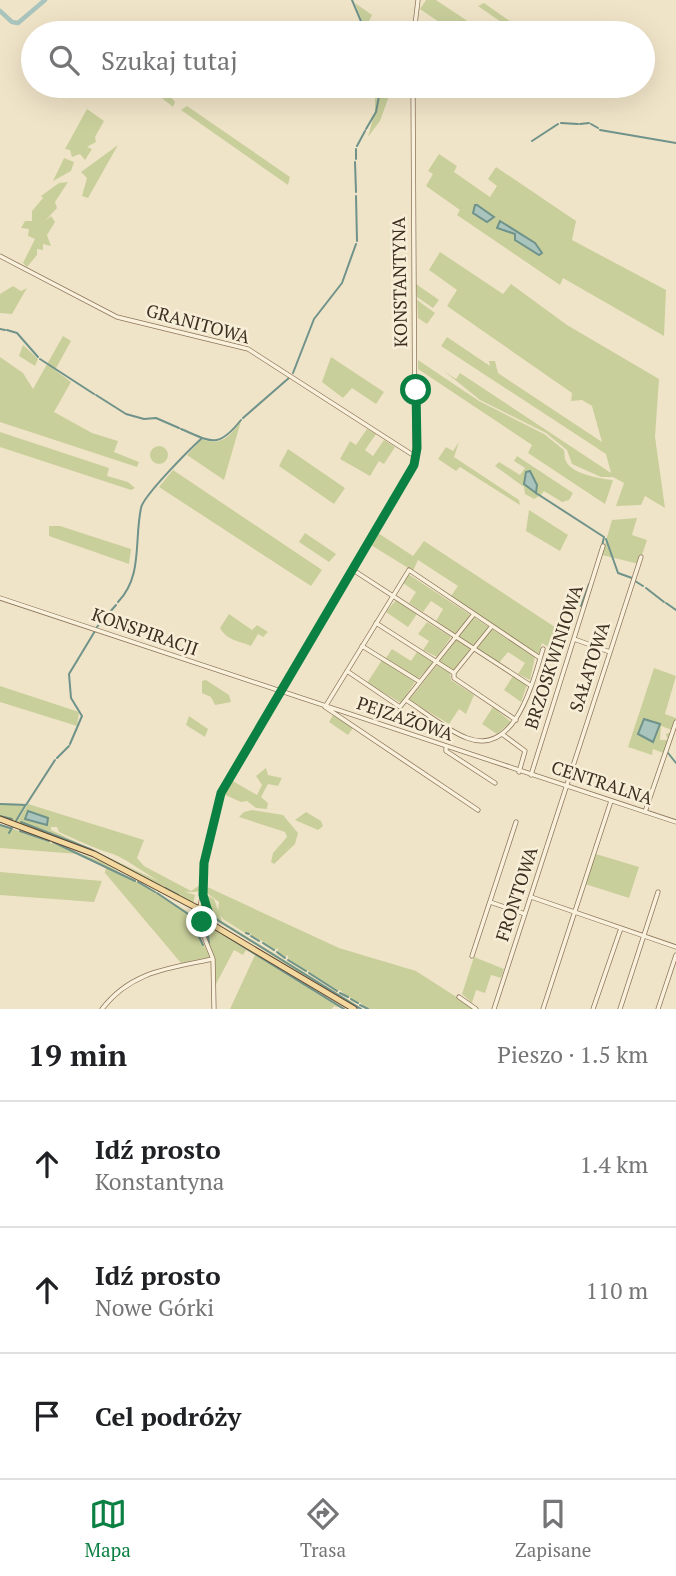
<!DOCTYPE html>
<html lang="pl">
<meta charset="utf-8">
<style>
:root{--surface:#fff;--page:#f2f2f2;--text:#202124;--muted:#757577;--line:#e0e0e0;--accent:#0b8043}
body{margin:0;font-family:"PT Serif",serif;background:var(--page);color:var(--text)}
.stop{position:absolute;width:21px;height:21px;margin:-16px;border:5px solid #0b8043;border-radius:50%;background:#fff}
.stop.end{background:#0b8043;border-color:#fff;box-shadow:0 2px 7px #0008}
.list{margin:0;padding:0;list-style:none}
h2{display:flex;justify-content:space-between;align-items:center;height:91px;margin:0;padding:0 28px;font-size:30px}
h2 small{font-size:23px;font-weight:400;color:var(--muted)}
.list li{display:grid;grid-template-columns:46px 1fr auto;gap:21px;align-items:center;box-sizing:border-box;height:126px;padding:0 28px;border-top:2px solid var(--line)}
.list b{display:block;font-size:26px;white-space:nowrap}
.list p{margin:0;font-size:23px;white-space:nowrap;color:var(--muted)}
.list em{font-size:23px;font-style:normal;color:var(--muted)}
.icon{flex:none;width:38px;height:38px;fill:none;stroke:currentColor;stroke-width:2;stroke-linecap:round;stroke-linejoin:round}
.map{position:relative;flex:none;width:676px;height:1009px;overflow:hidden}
.search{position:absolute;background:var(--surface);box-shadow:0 7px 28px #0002;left:21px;right:21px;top:21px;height:77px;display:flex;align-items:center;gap:18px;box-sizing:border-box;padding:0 24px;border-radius:38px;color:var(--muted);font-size:26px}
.sheet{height:469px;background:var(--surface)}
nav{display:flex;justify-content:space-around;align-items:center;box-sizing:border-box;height:98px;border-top:2px solid var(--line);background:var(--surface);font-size:19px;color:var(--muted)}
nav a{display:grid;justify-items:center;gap:4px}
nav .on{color:var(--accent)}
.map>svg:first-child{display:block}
</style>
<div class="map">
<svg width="676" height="1009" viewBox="0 0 676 1009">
<rect width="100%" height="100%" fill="#f0e4c8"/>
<path fill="#c9cf9b" d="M 426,0 L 436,0 L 478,28 L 474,33 L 455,33 L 420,9 Z
M 355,3 L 372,15 L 368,23 L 383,33 L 367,33 Z
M 484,3 L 514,24 L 511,29 L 478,6 Z
M 147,86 C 158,86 168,93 175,102 L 173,107 Z
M 375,86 L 384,86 L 383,91 L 389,96 L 380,121 L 368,137 L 375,111 Z
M 187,106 L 290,177 L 288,185 L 181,110 Z
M 87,109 L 104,121 L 95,137 L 96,142 L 87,147 L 92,149 L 85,160 L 80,154 L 72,157 L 70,150 L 65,149 Z
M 118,145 L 88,198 L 82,196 L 87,178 L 81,172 Z
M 439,154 L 457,166 L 454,172 L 490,197 L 497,186 L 488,179 L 496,167 L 576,221 L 572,240 L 666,290 L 664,336 L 563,278 L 560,285 L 457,215 L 460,210 L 426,186 L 433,174 L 428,171 Z
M 64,158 L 74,162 L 71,171 L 53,181 Z
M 68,182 L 55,202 L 57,208 L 45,221 L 51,216 L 55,222 L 47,235 L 51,246 L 43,244 L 43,250 L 37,249 L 37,255 L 27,267 L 23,263 L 35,239 L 28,236 L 29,229 L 21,228 L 25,221 L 32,221 L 32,211 L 43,198 L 41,196 L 59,183 Z
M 440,252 L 503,294 L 511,284 L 567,325 L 659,379 L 655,437 L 665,508 L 645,496 L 641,505 L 616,506 L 624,483 L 613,477 L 601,477 L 572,464 L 567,450 L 546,433 L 480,400 L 444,371 L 456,379 L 460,373 L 611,473 L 606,454 L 441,346 L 447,337 L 490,366 L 489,361 L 495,361 L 498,373 L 602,442 L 592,406 L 582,400 L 571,401 L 572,393 L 447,306 L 457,290 L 429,270 Z
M 416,284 L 439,300 L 433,308 L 417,297 Z
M 13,286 L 21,291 L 27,288 L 12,314 L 0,313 L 0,294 Z
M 417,300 L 435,313 L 427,324 L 418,318 Z
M 63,336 L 71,341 L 55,370 L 71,382 L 54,412 L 92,433 L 118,441 L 114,452 L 139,462 L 137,467 L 0,422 L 0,357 L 23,373 L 33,389 Z
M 23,345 L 38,359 L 35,366 L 19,356 Z
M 331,357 L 384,392 L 376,404 L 352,388 L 343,398 L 322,382 Z
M 418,360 L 479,401 L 544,434 L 564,450 C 565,454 564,458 566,461 C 571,474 602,479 613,480 L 605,504 L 528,453 L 532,445 L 418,369 Z
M 241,421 L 224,480 L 187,455 L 202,439 C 221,447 230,436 241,421 Z
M 367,429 L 376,434 L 365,450 L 373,456 L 384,440 L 395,447 L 384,464 L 379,461 L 370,476 L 340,459 L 350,441 L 356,445 Z
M 0,432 L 109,468 L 107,476 L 128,482 L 135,488 L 131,490 L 0,447 Z
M 459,442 L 454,457 L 519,500 L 520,505 L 460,467 L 456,471 L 438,459 L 446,447 L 453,451 Z
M150 455a9 9 0 1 1 18 0a9 9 0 1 1-18 0Z
M 288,449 L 345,488 L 334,504 L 279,466 Z
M 517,456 L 573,493 L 569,500 L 562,502 L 544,491 L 541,495 L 544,499 L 539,496 L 534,499 L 525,494 L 524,487 L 495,466 L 499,462 L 520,475 L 525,468 L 514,461 Z
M 173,470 L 322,570 L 311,586 L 159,487 Z
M 529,510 L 568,535 L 560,551 L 526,531 Z
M 637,518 L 632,535 L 647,540 L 639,564 L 602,555 L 612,520 Z
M 49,526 L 60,526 L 131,549 L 129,564 L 49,536 Z
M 305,533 L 336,554 L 329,562 L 299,542 Z
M 378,533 L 413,556 L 424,541 L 564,633 L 558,653 L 542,643 L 538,655 L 451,596 L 458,586 L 418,560 L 413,571 L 371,545 Z
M 408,574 L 535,657 L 530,680 L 518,674 L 525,663 L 508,652 L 499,663 L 436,621 L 443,609 L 431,601 L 423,612 L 409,603 L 416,592 L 403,583 Z
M 396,600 L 417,614 L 408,627 L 386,612 Z
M 229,614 L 252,630 L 257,625 L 268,632 L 263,637 L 258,634 L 251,646 C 240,641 227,641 220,628 Z
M 427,622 L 451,637 L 437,657 L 423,650 L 429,641 L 418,634 Z
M 457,639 L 471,648 L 454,671 L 439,662 Z
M 392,649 L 411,661 L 417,652 L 432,661 L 432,664 L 418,679 L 386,658 Z
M 382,660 L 415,682 L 401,703 L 367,683 Z
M 437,665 L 450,673 L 451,680 L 474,695 L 466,714 L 459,709 L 449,724 L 409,700 Z
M 654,668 L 676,676 L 665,714 L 676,718 L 672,730 L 661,726 L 660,740 L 668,740 L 666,734 L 672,732 L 663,753 L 653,749 L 652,755 L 628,747 Z
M 513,676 L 527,685 L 521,702 L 504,690 Z
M 206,680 L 229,695 L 231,702 L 215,705 L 211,697 L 202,693 L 202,681 Z
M 0,686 L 79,712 L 77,726 L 0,702 Z
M 493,707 L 511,722 L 497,734 L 482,724 Z
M 333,715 L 353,728 L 348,735 L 329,722 Z
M 189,716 L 208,729 L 205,737 L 186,725 Z
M 266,768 L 268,775 L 282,778 L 278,786 L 268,784 L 261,797 L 268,803 L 267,809 L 256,808 L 247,801 L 241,802 L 223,794 L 231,780 L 257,795 L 262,785 L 256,776 Z
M 0,803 L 25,804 L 17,822 L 28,804 L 144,840 L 137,858 L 144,866 L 191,891 L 200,885 L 200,891 C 171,899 134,860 110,853 C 93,848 75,839 59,832 L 57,827 L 51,827 L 51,830 L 171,887 L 195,895 L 193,904 L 101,855 L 0,818 Z
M 252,810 L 283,815 L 298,833 L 295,844 L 274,864 L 271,862 L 273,853 L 287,837 L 285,832 L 239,817 L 244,812 Z
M 306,812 L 321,821 L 323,826 L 318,830 L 295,820 Z
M 0,824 L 100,861 L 187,911 L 210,957 L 181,963 L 105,873 L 106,867 L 78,854 L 0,848 Z
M 596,854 L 639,867 L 629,898 L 585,884 Z
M 0,872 L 102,881 L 94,902 L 0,895 Z
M 203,885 L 339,948 L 416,971 L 475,1009 L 366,1009 L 360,1002 L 357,1004 L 350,1000 L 351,997 L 348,998 L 340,990 L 336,991 L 309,974 L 308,970 L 305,972 L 288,961 L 288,955 L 284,958 L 277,954 L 278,948 L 273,951 L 262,941 L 251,937 L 251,933 L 248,935 L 223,919 L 218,912 L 219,902 L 204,891 Z
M 207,895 L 214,899 L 222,921 L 363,1009 L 354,1007 L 222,924 L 212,917 L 205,896 Z
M 212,926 L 346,1009 L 334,1006 L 332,1009 L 230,1009 L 255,955 L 246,950 L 243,955 L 234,950 L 215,986 L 213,955 L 204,935 L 207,927 Z
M 474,957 L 504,969 L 501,978 L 491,975 L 485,993 L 476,990 L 472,1003 L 462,994 Z"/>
<path fill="#a9c4bc" stroke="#6f938a" stroke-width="2" d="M 475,205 L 477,205 L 494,217 L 487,222 L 473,213 Z
M 500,221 L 535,243 L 542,253 L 539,255 L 515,240 L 515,234 L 497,228 Z
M 530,471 L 537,485 L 536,493 L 524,484 L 526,472 Z
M 644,719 L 660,724 L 653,742 L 638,734 Z
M 28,811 L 48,818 L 47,825 L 25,819 Z"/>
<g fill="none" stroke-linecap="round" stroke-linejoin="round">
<path stroke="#6f938a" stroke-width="2" d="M 352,0 L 366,33
M 561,123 L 578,124
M 580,124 L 589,123
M 591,124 L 598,128
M 366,129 L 376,112 L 381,86
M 600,130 L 676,143
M 532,141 L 558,124
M 357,146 L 365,131
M 356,159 L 356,149
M 355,162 L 356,192
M 356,196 L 357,241
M 0,329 L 5,330
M 7,330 L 17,333 L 38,357
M 40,359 L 94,394
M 293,373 L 314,319 L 342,283 L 356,244
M 96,395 L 126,414 L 144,419 L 156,418 L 179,428
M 243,418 L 290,377
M 181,429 C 212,442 218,449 241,420
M 536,493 L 604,537 L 602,546
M 606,539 L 618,573 L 632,578
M 635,581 L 643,586
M 646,588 L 664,602
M 118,602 C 143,576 134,541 141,508 C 143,496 190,449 202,438
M 666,603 L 676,610
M 581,606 L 589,584
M 109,613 L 116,605
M 97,627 L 107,614
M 70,744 L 82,716 L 71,698 L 69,674 L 95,631
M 668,753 L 676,763
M 57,758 L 69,746
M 0,804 L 26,805 L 55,760
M 0,816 L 12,819
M 16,821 L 25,806
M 21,822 L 90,849 L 160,886
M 0,825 L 10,828
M 20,831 L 49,841
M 9,833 L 12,828
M 53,842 L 135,881
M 138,882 L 155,892
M 165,888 L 178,895
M 157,893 L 188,914 L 203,945
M 206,899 L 213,916 L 219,921 L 361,1009
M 246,933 L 249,934
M 223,934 L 344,1009
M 251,936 L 259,941
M 209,943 L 207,929 L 215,929
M 263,943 L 274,950
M 277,952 L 285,958
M 288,960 L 306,971
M 309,973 L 337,991
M 340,993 L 348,997
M 351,999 L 358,1003
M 360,1005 L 368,1009"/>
<path stroke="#a9c4bc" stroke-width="4.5" d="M 0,11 L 12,22 L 18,23 L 45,0"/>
<defs>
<path id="minor" d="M 414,33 L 418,0
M 0,256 L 117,317 L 248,349 L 416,457
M 353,570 L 530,685
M 0,598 L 676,822
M 376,623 L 454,673 L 454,678 L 516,720
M 574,639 L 610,652
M 362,646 L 420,682
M 347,671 L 400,707 L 474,614
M 454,673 L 492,626
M 406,700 C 425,712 446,730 467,738 C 516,757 533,680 543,649
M 502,734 L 525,751 L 519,772
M 446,748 L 446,751 L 495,783
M 531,775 L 603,546
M 478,810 L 325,707 L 409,570 L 540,658
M 645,812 L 676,722
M 531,897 L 676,947
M 490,902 L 525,914
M 200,907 L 202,897
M 206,908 L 202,890 L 204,863 L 221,793 L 415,461 L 413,86
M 198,922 L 213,959 L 214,1009
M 472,956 L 516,822
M 459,997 L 476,1009
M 102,1009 C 131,971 170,968 213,959
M 494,1009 L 641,557
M 543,1009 L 611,801
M 593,1009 L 621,928
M 620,1009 L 658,892
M 658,1009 L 676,955"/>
<path id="major" d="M 0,819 L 94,854 L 197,908
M194 915a8 8 0 1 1 16 0a8 8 0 1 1-16 0Z
M 206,921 L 354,1009"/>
</defs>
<use href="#minor" stroke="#8d765c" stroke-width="5"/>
<use href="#major" stroke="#5b4430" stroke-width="7"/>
<use href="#minor" stroke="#faf1dc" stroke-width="3.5"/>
<use href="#major" stroke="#f3d9a0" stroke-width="5"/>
</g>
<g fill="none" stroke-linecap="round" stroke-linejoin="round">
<path stroke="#0b8043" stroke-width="9" d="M 202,922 L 209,915 L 203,895 L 204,863 L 221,793 L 414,465 L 417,448 L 416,390"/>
</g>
<g text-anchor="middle" stroke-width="5" stroke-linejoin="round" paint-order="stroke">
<g font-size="18" fill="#3d2e20" stroke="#f7eed8">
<text transform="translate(400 282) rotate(-91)" y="6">KONSTANTYNA</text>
<text transform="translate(198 324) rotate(15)" y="6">GRANITOWA</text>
<text transform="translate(145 632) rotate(19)" y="6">KONSPIRACJI</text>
<text transform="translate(554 657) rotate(-72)" y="6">BRZOSKWINIOWA</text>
<text transform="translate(590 667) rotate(-72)" y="6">SAŁATOWA</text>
<text transform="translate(405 719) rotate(19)" y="6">PEJZAŻOWA</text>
<text transform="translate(602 783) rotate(18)" y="6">CENTRALNA</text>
<text transform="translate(517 894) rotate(-72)" y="6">FRONTOWA</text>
</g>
</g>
</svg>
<div class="stop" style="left:416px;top:390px"></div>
<div class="stop end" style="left:202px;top:922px"></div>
<div class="search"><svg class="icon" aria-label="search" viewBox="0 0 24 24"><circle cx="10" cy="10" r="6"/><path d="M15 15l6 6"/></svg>Szukaj tutaj</div>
</div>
<section class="sheet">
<h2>19 min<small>Pieszo · 1.5 km</small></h2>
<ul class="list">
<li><svg class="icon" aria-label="ahead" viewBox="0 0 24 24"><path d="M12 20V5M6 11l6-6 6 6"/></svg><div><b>Idź prosto</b><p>Konstantyna</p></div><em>1.4 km</em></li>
<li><svg class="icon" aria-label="ahead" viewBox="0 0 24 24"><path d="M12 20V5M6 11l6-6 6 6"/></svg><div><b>Idź prosto</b><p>Nowe Górki</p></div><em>110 m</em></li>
<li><svg class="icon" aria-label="arrive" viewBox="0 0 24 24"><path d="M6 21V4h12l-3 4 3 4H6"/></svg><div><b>Cel podróży</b></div></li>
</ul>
</section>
<nav>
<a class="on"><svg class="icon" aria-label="map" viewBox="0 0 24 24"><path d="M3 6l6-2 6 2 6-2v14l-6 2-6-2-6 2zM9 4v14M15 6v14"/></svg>Mapa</a>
<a><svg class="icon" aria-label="directions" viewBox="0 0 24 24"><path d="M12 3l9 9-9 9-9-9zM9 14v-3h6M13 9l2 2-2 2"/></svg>Trasa</a>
<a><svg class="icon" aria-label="saved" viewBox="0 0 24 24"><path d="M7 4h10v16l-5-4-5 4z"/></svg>Zapisane</a>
</nav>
